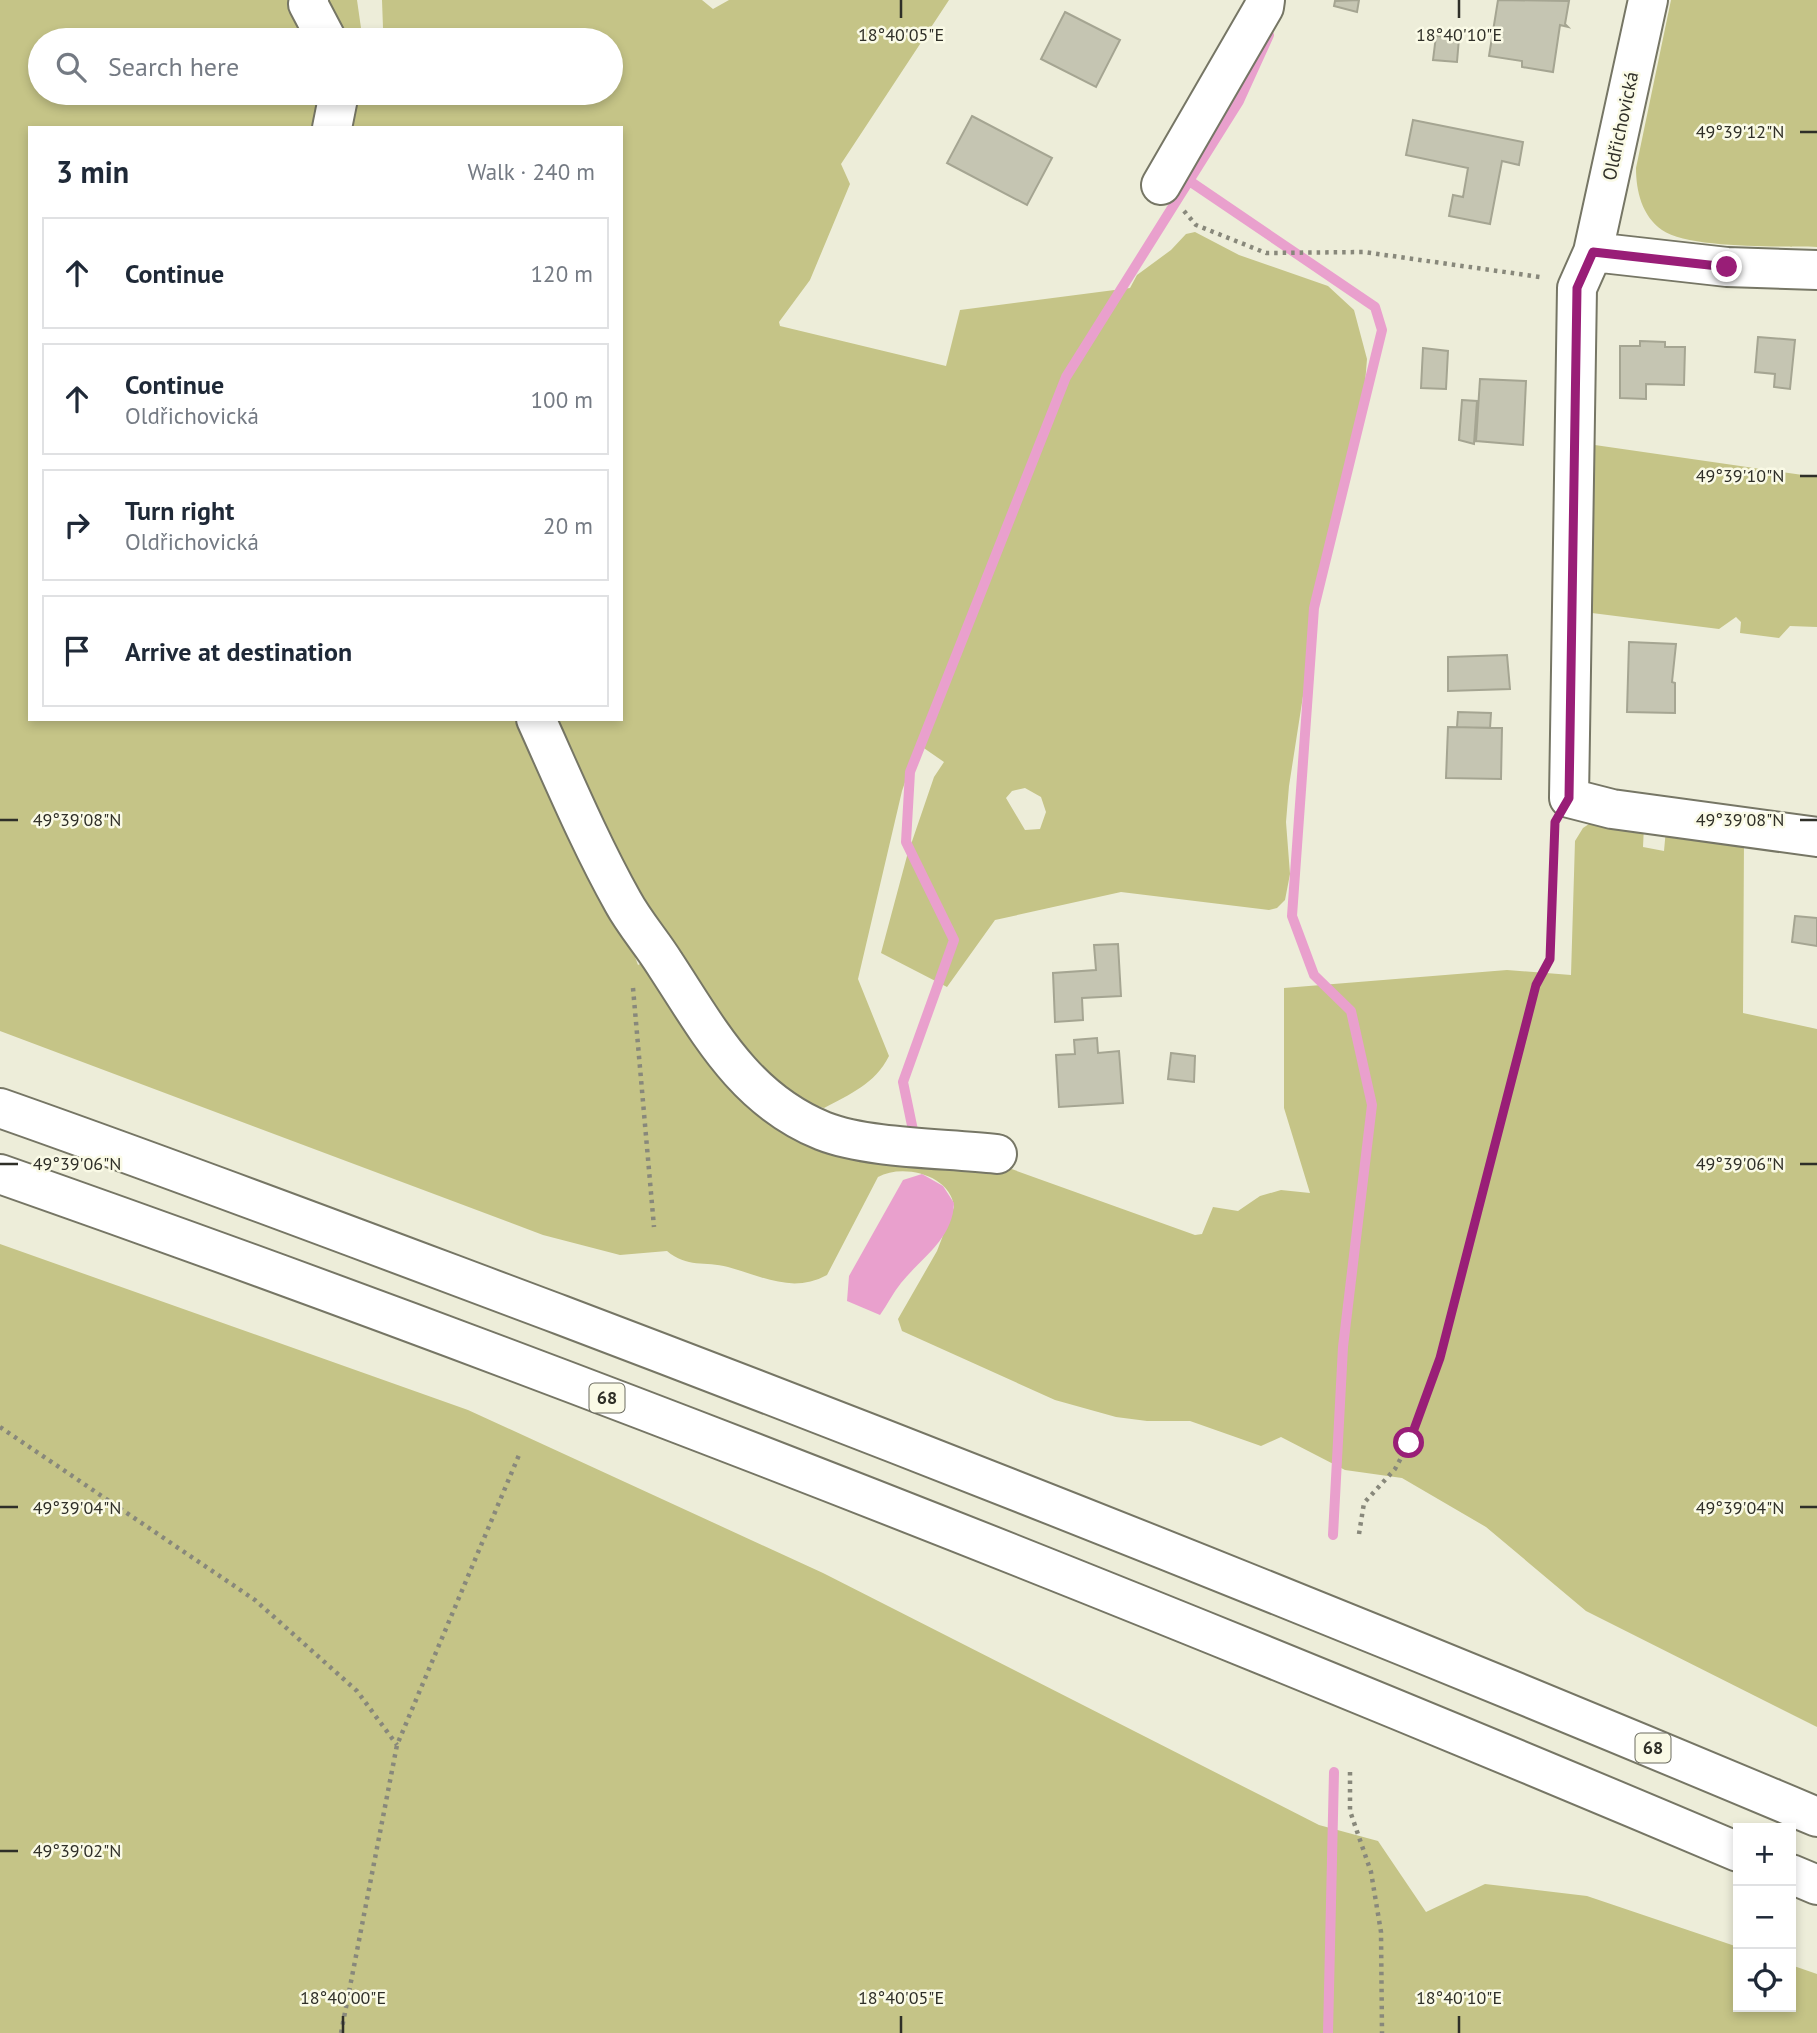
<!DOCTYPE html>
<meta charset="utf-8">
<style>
:root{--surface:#fff;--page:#f6f6f7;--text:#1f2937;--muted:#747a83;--line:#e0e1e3}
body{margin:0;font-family:"PT Sans",sans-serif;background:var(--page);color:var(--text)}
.controls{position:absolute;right:21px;bottom:21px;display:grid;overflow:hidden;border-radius:0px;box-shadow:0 4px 10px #0003}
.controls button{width:63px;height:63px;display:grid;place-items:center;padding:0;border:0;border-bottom:2px solid var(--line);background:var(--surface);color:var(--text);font:35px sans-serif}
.stop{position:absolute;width:21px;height:21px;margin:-16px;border:5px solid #991e77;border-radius:50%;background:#fff}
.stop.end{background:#991e77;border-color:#fff;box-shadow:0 2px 7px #0008}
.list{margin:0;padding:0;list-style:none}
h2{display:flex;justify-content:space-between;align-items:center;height:91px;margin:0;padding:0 28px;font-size:30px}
h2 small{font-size:23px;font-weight:400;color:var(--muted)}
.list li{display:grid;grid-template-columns:46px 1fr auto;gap:21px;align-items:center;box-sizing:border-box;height:112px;margin:0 14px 14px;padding:0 14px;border:2px solid var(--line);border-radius:0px}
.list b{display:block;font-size:26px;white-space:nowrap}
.list p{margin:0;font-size:23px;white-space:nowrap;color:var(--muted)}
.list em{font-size:23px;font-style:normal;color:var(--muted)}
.icon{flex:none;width:38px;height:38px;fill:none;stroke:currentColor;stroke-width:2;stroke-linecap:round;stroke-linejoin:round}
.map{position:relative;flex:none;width:1817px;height:2033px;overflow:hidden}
.search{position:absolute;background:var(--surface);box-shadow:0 4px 10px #0003;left:28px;top:28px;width:595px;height:77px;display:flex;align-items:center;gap:18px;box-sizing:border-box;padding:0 24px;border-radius:38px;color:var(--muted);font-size:26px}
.panel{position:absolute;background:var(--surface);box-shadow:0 4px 10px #0003;left:28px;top:126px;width:595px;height:595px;border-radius:0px}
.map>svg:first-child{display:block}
</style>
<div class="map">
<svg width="1817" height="2033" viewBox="0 0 1817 2033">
<rect width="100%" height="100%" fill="#ededd9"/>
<path fill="#c5c487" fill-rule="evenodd" d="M 0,0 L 357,0 L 362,35 L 383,28 L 382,0 L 702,0 L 713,9 L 729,0 L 949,0 L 841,164 L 850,184 L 810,280 L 779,322 L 780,326 L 946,366 L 960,310 L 1130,288 L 1137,275 L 1171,250 L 1186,234 L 1195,232 L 1239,255 L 1328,286 L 1354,310 L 1367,359 L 1362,420 L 1315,619 L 1289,786 L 1286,822 L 1290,874 L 1285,900 L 1277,908 L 1269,910 L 1121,892 L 995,920 L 947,987 L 881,953 L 907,856 L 934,777 L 944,762 L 918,744 L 902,791 L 858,979 L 889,1056 C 875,1084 850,1094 824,1108 L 804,1102 L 762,1079 L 697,1004 L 571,780 L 638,965 L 642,963 L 739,1090 L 992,1162 L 1195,1235 L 1202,1234 L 1213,1207 L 1238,1211 L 1260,1196 L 1281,1190 L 1310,1193 L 1284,1108 L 1284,988 L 1507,970 L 1571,975 L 1575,841 L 1583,828 L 1595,820 L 1644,826 L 1643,847 L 1664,851 L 1666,829 L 1744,840 L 1743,1013 L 1817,1029 L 1817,1727 L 1586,1611 L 1486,1527 L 1402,1478 L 1345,1470 L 1281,1437 L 1261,1446 L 1190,1421 L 1147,1421 L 1116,1417 L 1055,1400 L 902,1331 L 898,1319 L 937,1251 L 954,1207 C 951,1175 903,1163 878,1177 L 827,1275 C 792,1294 762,1276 728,1267 C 705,1261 687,1268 667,1251 L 620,1255 L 543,1235 L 0,1031 ZM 40,40 L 611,40 L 611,93 L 40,93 ZM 30,128 L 621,128 L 621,719 L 30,719 ZM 1025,788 L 1041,797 L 1046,812 L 1040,829 L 1025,830 L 1006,798 L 1012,791 Z
M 1671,0 L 1817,0 L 1817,247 C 1782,246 1689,249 1662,230 C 1642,216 1636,191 1636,168 Z
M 1581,443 L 1817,477 L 1817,627 L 1790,626 L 1779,638 L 1740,633 L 1741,622 L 1736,617 L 1719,629 L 1576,611 Z
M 0,1244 L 468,1410 L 823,1573 L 1319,1825 L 1378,1841 L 1426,1912 L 1485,1884 L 1587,1896 L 1738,1947 L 1738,2007 L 1791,2007 L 1791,1965 L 1817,1974 L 1817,2033 L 0,2033 Z"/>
<path fill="#e9a0cd" d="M 922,1174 L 943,1186 L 954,1203 C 953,1239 921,1258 901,1283 C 893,1293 887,1305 880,1315 L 847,1301 L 849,1276 L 903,1180 Z"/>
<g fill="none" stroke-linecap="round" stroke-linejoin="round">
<path stroke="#e9a0cd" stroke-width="10" d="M 1188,180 L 1375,307 L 1382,330 L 1314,608 L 1292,916 L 1314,975 L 1351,1011 L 1372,1105 L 1343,1347 L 1333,1535
M 915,1140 L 903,1082 L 954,940 L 906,842 L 910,772 L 1066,377 L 1239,101 L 1269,35
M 1328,2033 L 1334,1772"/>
</g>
<path fill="#c5c5b2" stroke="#a5a592" stroke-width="2" d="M 1359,0 L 1357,12 L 1334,6 L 1335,1 Z
M 1498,0 L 1569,1 L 1565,24 L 1568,27 L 1560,25 L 1553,72 L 1522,67 L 1522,61 L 1489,56 Z
M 1065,12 L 1120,40 L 1096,87 L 1041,59 Z
M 1436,36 L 1459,38 L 1457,62 L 1433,60 Z
M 972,116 L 1052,158 L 1027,205 L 947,163 Z
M 1413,120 L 1523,142 L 1519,165 L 1502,161 L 1490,224 L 1449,216 L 1453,195 L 1463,197 L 1468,168 L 1406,155 Z
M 1758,337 L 1795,340 L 1790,389 L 1774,387 L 1775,374 L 1755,372 Z
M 1640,341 L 1665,342 L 1665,347 L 1685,347 L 1684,385 L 1646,384 L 1646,399 L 1620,398 L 1620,346 L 1640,346 Z
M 1423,348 L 1448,351 L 1446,389 L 1421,388 Z
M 1480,379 L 1526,381 L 1523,445 L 1476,441 Z
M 1462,400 L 1477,401 L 1474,444 L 1459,440 Z
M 1629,642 L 1676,644 L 1672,682 L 1675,683 L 1675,713 L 1627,712 Z
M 1507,655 L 1510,689 L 1448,691 L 1448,657 Z
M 1458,712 L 1491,713 L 1490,728 L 1457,727 Z
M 1448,727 L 1502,728 L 1501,779 L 1446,778 Z
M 1795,916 L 1817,918 L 1817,946 L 1792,942 Z
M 1118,944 L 1121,996 L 1082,998 L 1083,1020 L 1055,1022 L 1053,973 L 1096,970 L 1094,945 Z
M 1097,1038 L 1098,1053 L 1119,1051 L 1123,1103 L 1059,1107 L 1056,1055 L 1075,1054 L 1074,1040 Z
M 1171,1053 L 1195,1056 L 1194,1082 L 1168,1079 Z"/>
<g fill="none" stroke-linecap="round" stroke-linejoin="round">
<defs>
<path id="minor" d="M 309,0 L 308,4 L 327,40
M 1648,0 L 1593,252 L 1577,288 L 1569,798 L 1612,809 L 1817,837
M 332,128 L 339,93
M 1161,185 L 1264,7 L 1265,0
M 1593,252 L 1727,267 L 1817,270
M 536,719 C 564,781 590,843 623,902 C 635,924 652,943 665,964 C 709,1031 744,1099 823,1131 C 869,1149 946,1148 997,1154"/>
<path id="trunk" d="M 0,1108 C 188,1174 374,1245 561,1315 C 983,1475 1401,1642 1817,1817
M 0,1174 C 587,1380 1166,1610 1738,1852
M 1791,1874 L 1817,1885"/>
</defs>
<use href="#minor" stroke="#767665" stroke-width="42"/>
<use href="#trunk" stroke="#767665" stroke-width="42"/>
<path stroke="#88887b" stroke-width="4.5" stroke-dasharray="3.5 5" stroke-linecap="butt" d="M 1184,211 L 1196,225 L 1266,253 L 1364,252 L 1540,277
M 633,988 L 654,1227
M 0,1427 L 255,1600 L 357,1691 L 397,1745
M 1359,1534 L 1364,1503 L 1395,1469 L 1409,1443 L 1440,1358 L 1536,985 L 1550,959 L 1554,833
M 1350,1772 L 1350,1811 L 1371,1872 L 1381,1932 L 1382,2033
M 341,2033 L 397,1745 L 519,1455"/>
<use href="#minor" stroke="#fff" stroke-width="38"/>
<use href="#trunk" stroke="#fff" stroke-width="38"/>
</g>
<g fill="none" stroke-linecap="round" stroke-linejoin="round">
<path stroke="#991e77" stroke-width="9" d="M 1409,1443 L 1440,1358 L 1536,985 L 1550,959 L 1555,822 L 1569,798 L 1577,288 L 1593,252 L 1727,267"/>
</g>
<path fill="none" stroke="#2f2f28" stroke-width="2.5" d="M 901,0 L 901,18M 1459,0 L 1459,18M 1800,132 L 1817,132M 1800,476 L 1817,476M 0,820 L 18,820M 1800,820 L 1817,820M 0,1164 L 18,1164M 1800,1164 L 1817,1164M 0,1507 L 18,1507M 1800,1507 L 1817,1507M 0,1851 L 18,1851M 343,2016 L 343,2033M 901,2016 L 901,2033M 1459,2016 L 1459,2033"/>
<g text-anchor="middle" stroke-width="5" stroke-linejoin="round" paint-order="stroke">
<g fill="#fafae6" stroke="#6c6c61" stroke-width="2">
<rect x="589.5" y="1383.5" width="35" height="29" rx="5"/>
<rect x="1635.5" y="1733.5" width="35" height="29" rx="5"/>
</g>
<g font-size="18" font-weight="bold" fill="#2f2f28">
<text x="607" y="1404">68</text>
<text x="1653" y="1754">68</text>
</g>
<g font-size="19" fill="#2f2f28" stroke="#fafae6">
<text transform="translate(1620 126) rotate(-78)" y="7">Oldřichovická</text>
</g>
</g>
<g font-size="18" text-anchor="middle" fill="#2f2f28" stroke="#fafae6" stroke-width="5" stroke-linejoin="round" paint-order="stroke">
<text x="901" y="41">18°40'05"E</text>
<text x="1459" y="41">18°40'10"E</text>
<text x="1740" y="138">49°39'12"N</text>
<text x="1740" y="482">49°39'10"N</text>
<text x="77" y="826">49°39'08"N</text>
<text x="1740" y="826">49°39'08"N</text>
<text x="77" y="1170">49°39'06"N</text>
<text x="1740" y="1170">49°39'06"N</text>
<text x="77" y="1514">49°39'04"N</text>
<text x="1740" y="1514">49°39'04"N</text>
<text x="77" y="1857">49°39'02"N</text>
<text x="343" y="2004">18°40'00"E</text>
<text x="901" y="2004">18°40'05"E</text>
<text x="1459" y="2004">18°40'10"E</text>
</g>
</svg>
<div class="controls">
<button>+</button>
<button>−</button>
<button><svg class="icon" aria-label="locate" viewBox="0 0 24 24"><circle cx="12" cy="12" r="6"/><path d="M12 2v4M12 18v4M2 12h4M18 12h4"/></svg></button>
</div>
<div class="stop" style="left:1409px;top:1443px"></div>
<div class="stop end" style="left:1727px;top:267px"></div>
<div class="search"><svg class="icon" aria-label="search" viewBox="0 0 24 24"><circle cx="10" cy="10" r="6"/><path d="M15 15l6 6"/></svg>Search here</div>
<section class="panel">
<h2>3 min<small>Walk · 240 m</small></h2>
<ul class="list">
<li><svg class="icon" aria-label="ahead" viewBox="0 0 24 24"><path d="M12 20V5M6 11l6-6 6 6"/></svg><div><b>Continue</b></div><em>120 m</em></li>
<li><svg class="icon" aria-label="ahead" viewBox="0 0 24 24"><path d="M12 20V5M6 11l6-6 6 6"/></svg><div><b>Continue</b><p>Oldřichovická</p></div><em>100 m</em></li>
<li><svg class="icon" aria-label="right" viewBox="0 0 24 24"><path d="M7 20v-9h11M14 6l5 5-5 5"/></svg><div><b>Turn right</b><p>Oldřichovická</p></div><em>20 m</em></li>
<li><svg class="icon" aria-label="arrive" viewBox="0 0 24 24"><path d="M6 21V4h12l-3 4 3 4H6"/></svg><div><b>Arrive at destination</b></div></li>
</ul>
</section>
</div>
